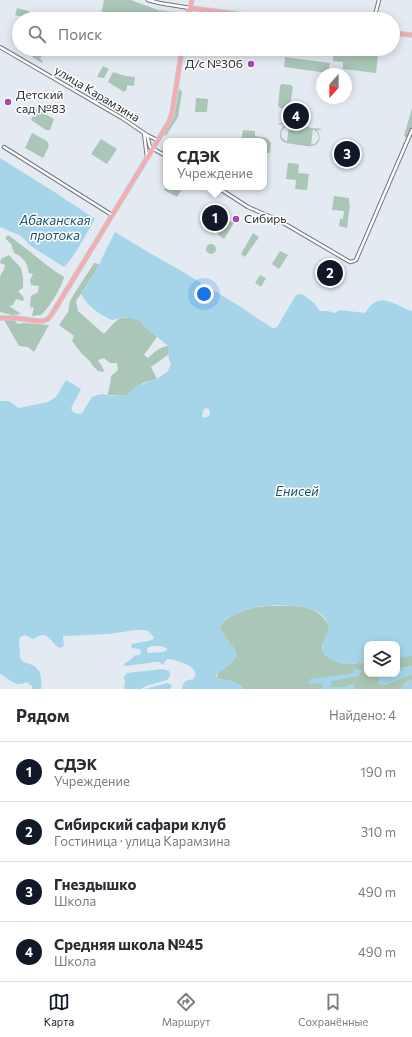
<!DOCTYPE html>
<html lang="ru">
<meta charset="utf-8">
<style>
:root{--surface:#fff;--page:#f2f2f3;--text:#2b2b33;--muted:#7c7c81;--line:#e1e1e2;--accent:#111827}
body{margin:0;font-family:Commissioner,sans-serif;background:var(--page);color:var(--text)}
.controls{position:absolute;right:12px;bottom:12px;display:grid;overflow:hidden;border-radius:8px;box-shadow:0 2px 10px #0003}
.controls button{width:36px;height:36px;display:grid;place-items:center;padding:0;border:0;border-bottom:1px solid var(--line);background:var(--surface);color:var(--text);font:20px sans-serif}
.compass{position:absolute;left:316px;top:68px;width:36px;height:36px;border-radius:50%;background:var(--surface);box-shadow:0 2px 10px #0003;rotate:201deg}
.you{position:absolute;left:204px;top:294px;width:14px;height:14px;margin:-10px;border:3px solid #fff;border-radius:50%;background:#1a73e8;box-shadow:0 0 0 6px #1a73e833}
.badge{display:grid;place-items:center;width:26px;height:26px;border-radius:50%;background:var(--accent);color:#fff;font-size:13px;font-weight:700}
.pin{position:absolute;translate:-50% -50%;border:2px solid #fff;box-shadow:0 1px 4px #0006}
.popup{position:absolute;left:163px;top:138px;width:104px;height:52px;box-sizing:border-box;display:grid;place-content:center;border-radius:8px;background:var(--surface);filter:drop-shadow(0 1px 3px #0005);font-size:13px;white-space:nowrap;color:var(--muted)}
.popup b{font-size:15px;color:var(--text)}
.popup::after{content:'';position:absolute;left:50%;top:100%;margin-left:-8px;border:8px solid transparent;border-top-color:var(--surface)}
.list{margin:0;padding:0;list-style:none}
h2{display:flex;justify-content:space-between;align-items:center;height:52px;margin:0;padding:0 16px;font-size:17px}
h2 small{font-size:13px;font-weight:400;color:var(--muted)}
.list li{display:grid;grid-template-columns:26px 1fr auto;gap:12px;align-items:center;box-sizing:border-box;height:60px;padding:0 16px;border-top:1px solid var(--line)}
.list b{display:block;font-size:15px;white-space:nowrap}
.list p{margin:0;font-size:13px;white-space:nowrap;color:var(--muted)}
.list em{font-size:13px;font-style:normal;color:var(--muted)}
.icon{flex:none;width:22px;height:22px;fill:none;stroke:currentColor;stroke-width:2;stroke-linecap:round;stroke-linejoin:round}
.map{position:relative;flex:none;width:412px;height:689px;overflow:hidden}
.search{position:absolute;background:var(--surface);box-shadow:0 2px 10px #0003;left:12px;right:12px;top:12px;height:44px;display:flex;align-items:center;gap:10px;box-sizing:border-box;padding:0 14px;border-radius:22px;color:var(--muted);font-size:15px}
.sheet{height:292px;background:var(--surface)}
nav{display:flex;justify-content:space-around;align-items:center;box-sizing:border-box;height:56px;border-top:1px solid var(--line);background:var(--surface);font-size:11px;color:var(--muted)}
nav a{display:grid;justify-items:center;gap:2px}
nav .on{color:var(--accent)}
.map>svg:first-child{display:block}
</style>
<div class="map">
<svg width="412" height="689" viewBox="0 0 412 689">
<rect width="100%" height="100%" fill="#e4eaf2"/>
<path fill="#aac6b7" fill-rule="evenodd" d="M 104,0 L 131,0 L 158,10 L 184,13 L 183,19 L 100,19 Z
M 17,8 L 29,11 L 27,18 L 15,15 Z
M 334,49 L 378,54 L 376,73 L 343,69 L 343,62 L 333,61 Z
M 35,52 L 42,55 L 40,59 L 43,61 L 42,63 L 32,57 Z
M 285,57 L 330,63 L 328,73 L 284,67 Z
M 103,66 L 109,69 L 104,78 L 97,77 Z
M 113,72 L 125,76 L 135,77 L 134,86 L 127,85 L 127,89 L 124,92 L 108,82 Z
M 282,84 L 291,85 L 293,87 L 290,106 L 287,109 L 280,108 L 278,106 L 280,86 Z
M 179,88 L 182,92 L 178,117 L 166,136 L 164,134 L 174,117 Z
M 196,98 L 208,99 L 207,112 L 195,112 Z
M 412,108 L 412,128 L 408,138 L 404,136 Z
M 36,109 L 54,119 L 50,130 L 46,130 L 31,120 Z
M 279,123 L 321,129 L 321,130 L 317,130 C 322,136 320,146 311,146 C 307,147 303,145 299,145 C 295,144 290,144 286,143 C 277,139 279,130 285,125 L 278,124 ZM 289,126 L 287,142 L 282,138 L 281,133 L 284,128 ZM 313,129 L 318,133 L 319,138 L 316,143 L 311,145 Z
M 243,130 L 255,131 L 255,136 L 267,138 L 271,143 L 270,153 L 264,153 L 264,141 L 241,141 Z
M 32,133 L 47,141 L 49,146 L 43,158 L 25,148 Z
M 101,139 L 117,149 L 107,164 L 91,154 Z
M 288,163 L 299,164 L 298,173 L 309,174 L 307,190 L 295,189 L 296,180 L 286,179 Z
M 166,187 L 175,187 L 181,191 L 177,197 L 164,190 Z
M 334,196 L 349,198 L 349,203 L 350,204 L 347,228 L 339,226 L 340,219 L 343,219 L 344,211 L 332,210 Z
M 227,220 L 234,223 L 224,239 L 218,235 Z
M 253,233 L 259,237 L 245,257 L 241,254 Z
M 8,235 C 27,248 44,265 64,277 C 61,288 50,307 41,315 L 32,316 L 34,307 L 31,308 L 30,304 L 31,296 L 38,292 L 39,286 L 31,285 L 30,280 L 33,274 L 29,273 C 26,262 25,258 14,253 L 11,244 L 5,238 Z
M206 249a5 5 0 1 1 10 0a5 5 0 1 1-10 0Z
M 280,251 L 288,255 L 279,269 L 272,264 Z
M 9,255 L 21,268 L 23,278 L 23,288 L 18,291 L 24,298 L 23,301 L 16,299 L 13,305 L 9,306 L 21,314 L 12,315 L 0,312 L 0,277 L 2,272 L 4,270 L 5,265 L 0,263 L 1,259 Z
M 94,263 L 99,264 L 95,273 L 76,301 L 78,311 L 104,334 C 118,319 118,314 139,320 L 144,326 L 157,337 L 144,355 L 148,358 C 155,352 159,347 168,346 L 169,354 L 151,367 L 157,379 C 151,380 142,383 137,386 C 133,389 131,393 126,396 L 108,395 L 108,393 L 110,385 L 111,376 L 118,370 L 117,363 L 110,363 L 104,358 L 98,360 L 103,368 L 104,372 L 98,371 L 93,366 L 89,360 L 82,354 L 72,341 L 74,336 L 59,325 L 68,312 L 70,301 L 74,294 Z
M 260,275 L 266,278 L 261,287 L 255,283 Z
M 4,320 L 14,320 L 18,324 L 24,323 L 49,325 L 34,352 L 28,347 L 19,346 Z
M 268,606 C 287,606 313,602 326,621 C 327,622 328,624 329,626 C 330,633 323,640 322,647 C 322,647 323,652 323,653 C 339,666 348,665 367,662 L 367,674 L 381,674 L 379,677 L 384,685 L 409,675 L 412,675 L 412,680 C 406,682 404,683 402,689 L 243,689 C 235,678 227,682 217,678 L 218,673 L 237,656 L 235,650 L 220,630 C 220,618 243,611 252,608 C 257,607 263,607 268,606 Z
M 407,656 L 412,656 L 412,666 L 397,669 L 397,659 Z"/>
<path fill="#a6d5ea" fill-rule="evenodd" d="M 0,158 L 56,193 L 95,219 C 85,235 77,254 64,267 L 32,247 L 21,236 L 0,227 Z
M 115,232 L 153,255 L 180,270 L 236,304 L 272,328 L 274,328 L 277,327 L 296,295 L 302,294 L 314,303 L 320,311 L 328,311 L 334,313 L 340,310 L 365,313 C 368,309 370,305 374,303 C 384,295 402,308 412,311 L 412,656 L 397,659 L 397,644 L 367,644 L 367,662 C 348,665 338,666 323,653 C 320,636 337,631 323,616 C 310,603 271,604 254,608 C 247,609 240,613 234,615 C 227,618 220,622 220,630 L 235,650 L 237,656 L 231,664 L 218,673 L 216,676 C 223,683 234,676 243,689 L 182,689 C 184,676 192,683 195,676 C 199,666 174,659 167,659 L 163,665 L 159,662 L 155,662 L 126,666 L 124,665 L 125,663 L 130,660 L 134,656 L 141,654 L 140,649 L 132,648 L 131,646 L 132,644 L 152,640 L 154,638 L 153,636 L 148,631 L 143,630 L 136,630 L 109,634 L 65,636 L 64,635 L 63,637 L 64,646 L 60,648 C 53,646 50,634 42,635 C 39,635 36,638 33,639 L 25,635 C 22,636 20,637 19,640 C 20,646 19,655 21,659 C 23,663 28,663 32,665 C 42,669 42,680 41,689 L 32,689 L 32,686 L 26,682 C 24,683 22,684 19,684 C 12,684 6,676 0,674 L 0,401 L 9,401 L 19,408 L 48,402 L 51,400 L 56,397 L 66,380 L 81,389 L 71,408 L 73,412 L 78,414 L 82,413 L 92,397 L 97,395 L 104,394 L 111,396 L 126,395 L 138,385 L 146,383 L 151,380 L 157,379 L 161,376 L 167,372 L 171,365 L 169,359 L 168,346 L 144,326 L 139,320 L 125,317 L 112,320 C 100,315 87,306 81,294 L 95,273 L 99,264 ZM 206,408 L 209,409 L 210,413 L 209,416 L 205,418 L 202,417 L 202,415 L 204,409 ZM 152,646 L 160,646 L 166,648 L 167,650 L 163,652 L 148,653 L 147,650 L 147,648 Z
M 412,666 L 412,675 C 402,677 388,687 379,684 L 378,682 L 381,674 L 397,674 L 397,669 Z
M 353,668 L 362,671 L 359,676 L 332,681 L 330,687 L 345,687 L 353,683 L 356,689 L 318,689 L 322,689 L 322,683 L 308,684 L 310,679 L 349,674 L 354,672 Z
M 163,669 L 169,671 C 171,674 170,677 167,680 L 146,686 L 141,689 L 124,689 L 125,682 L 124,677 L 127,673 Z
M 412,680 L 412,689 L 402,689 C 403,683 407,682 412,680 Z
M 168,683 L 172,686 L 170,689 L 144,689 Z"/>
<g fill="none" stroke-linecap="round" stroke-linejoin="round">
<defs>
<path id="minor" d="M 148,0 L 159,3 L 190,8
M 374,19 L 379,0
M 0,47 L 122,118 L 147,135 L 157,140
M 144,133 L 147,157
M 147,135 L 150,147 L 166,156
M 4,147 L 112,215
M 217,187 L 248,207 L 280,221 L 350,262 L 354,261 L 356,260 L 412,130"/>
<path id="major" d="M 190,8 L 279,19
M 187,19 L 192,0
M 393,33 L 412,35
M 0,318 L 16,318 L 37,321 L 43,321 L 48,319 L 52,314 L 169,122 L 172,113 L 182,49"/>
</defs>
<use href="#minor" stroke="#72777e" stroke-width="4.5"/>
<use href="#major" stroke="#c8c9ca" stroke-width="5.5"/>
<use href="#minor" stroke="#fff" stroke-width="2.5"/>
<use href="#major" stroke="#f8aab2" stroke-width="3.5"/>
</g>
<g fill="#a748b1" stroke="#fff" stroke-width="1.5">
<circle cx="251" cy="64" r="4"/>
<circle cx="8" cy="102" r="4"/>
<circle cx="236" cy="219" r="4"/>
</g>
<g text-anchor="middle" stroke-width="3" stroke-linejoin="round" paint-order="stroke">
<g font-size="12" fill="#2d2f32" stroke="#fff" text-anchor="start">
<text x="243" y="68" text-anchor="end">Д/с №306</text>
<text x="16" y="99">Детский<tspan x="16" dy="14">сад №83</tspan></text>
<text x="244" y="223">Сибирь</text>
</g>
<g font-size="12" fill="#2d2f32" stroke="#fff">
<text transform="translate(97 94) rotate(31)" y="4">улица Карамзина</text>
</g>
<g font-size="13" font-style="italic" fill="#19546a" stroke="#fff">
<text x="55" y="225">Абаканская<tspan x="55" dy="15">протока</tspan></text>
<text x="297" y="496">Енисей</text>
</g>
</g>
</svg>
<div class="controls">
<button><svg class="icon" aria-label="layers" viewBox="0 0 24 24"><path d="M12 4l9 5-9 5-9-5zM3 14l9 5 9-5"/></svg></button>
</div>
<svg class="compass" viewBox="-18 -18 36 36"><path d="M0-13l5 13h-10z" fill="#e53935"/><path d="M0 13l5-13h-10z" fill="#7c7c81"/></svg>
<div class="you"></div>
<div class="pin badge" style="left:215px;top:218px">1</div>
<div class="popup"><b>СДЭК</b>Учреждение</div>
<div class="pin badge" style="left:330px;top:273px">2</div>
<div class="pin badge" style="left:347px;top:154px">3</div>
<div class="pin badge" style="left:296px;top:116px">4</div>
<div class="search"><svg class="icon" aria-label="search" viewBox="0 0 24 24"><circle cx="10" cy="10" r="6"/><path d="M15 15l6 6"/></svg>Поиск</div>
</div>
<section class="sheet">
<h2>Рядом<small>Найдено: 4</small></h2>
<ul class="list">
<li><span class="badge">1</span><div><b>СДЭК</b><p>Учреждение</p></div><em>190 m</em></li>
<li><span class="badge">2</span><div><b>Сибирский сафари клуб</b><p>Гостиница · улица Карамзина</p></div><em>310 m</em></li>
<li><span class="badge">3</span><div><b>Гнездышко</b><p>Школа</p></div><em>490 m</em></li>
<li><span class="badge">4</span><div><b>Средняя школа №45</b><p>Школа</p></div><em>490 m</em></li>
</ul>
</section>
<nav>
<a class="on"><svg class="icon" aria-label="map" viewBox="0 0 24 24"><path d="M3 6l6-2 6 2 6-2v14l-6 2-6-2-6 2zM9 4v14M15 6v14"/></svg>Карта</a>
<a><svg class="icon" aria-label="directions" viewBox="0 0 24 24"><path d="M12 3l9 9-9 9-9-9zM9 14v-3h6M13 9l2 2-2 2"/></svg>Маршрут</a>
<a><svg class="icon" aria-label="saved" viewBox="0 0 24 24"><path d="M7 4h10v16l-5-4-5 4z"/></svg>Сохранённые</a>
</nav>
